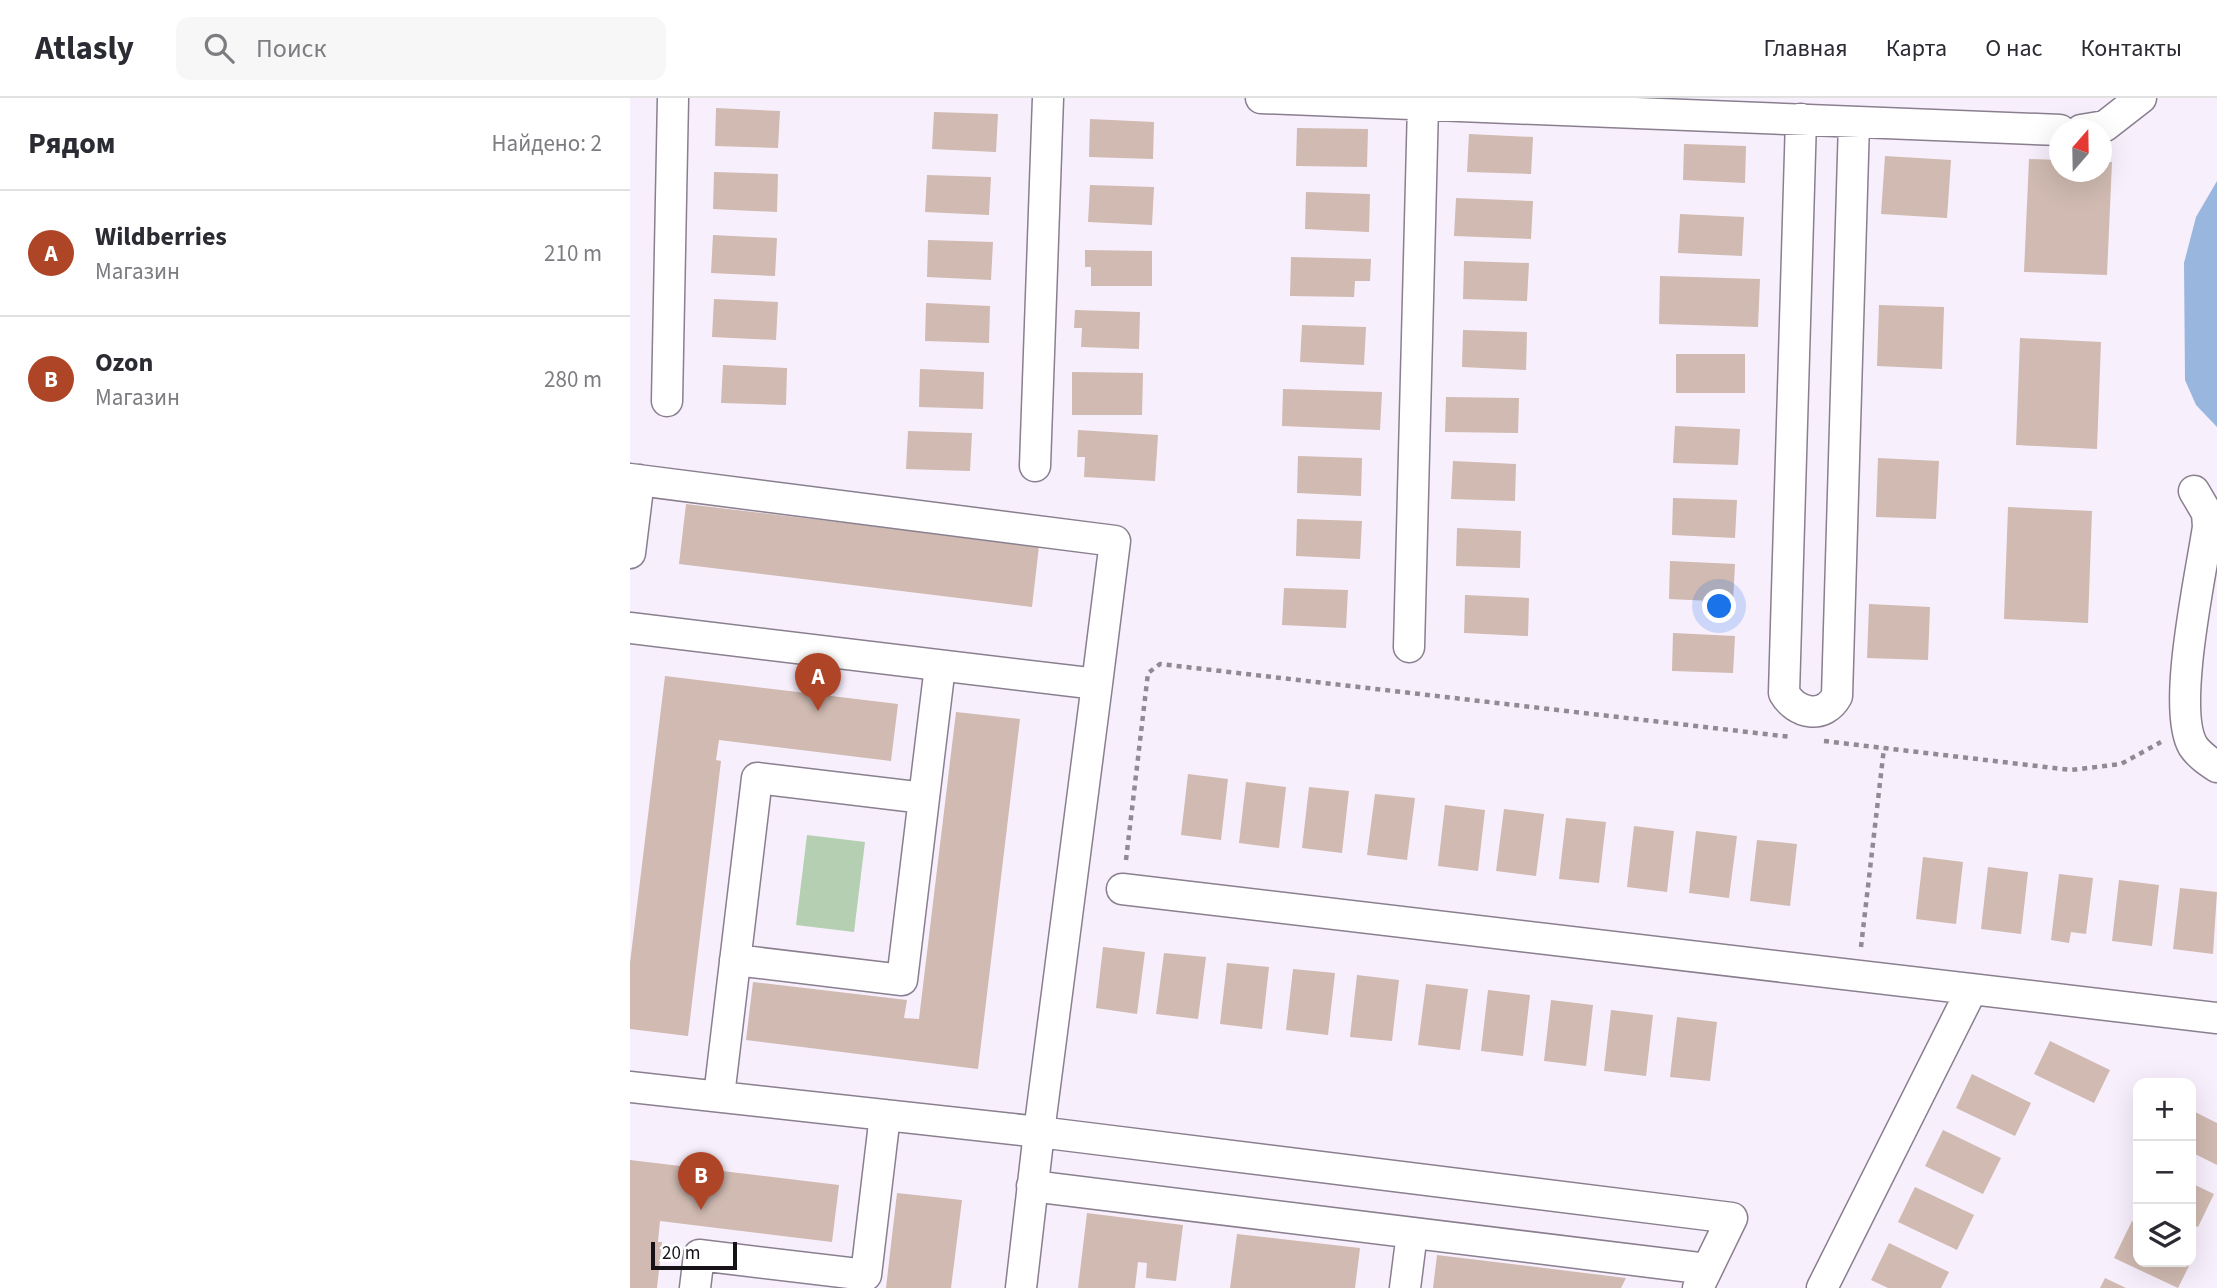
<!DOCTYPE html>
<html lang="ru">
<meta charset="utf-8">
<style>
:root{--surface:#fff;--page:#f7f7f7;--text:#2b2b33;--muted:#7c7c81;--line:#e1e1e2;--accent:#ae4527}
body{margin:0;font-family:"Source Sans 3",sans-serif;background:var(--page);color:var(--text)}
.controls{position:absolute;right:21px;bottom:21px;display:grid;overflow:hidden;border-radius:14px;box-shadow:0 7px 28px #0002}
.controls button{width:63px;height:63px;display:grid;place-items:center;padding:0;border:0;border-bottom:2px solid var(--line);background:var(--surface);color:var(--text);font:35px sans-serif}
.compass{position:absolute;left:1419px;top:21px;width:63px;height:63px;border-radius:50%;background:var(--surface);box-shadow:0 7px 28px #0002;rotate:20deg}
.scale{position:absolute;left:21px;bottom:18px;width:86px;box-sizing:border-box;padding-left:7px;border:4px solid #161218;border-top:0;font-size:19px;line-height:24px;white-space:nowrap;color:#161218;-webkit-text-stroke:5px #fff;paint-order:stroke}
.you{position:absolute;left:1090px;top:509px;width:24px;height:24px;margin:-18px;border:5px solid #fff;border-radius:50%;background:#1a73e8;box-shadow:0 0 0 10px #1a73e833}
.badge{display:grid;place-items:center;width:46px;height:46px;border-radius:50%;background:var(--accent);color:#fff;font-size:23px;font-weight:700}
.pin{position:absolute;translate:-50% -58px;filter:drop-shadow(0 2px 4px #0008)}
.pin::after{content:'';position:absolute;top:37px;width:24px;height:21px;background:inherit;clip-path:polygon(0 0,100% 0,50% 100%)}
.list{margin:0;padding:0;list-style:none}
h2{display:flex;justify-content:space-between;align-items:center;height:91px;margin:0;padding:0 28px;font-size:30px}
h2 small{font-size:23px;font-weight:400;color:var(--muted)}
.list li{display:grid;grid-template-columns:46px 1fr auto;gap:21px;align-items:center;box-sizing:border-box;height:126px;padding:0 28px;border-top:2px solid var(--line)}
.list b{display:block;font-size:26px;white-space:nowrap}
.list p{margin:0;font-size:23px;white-space:nowrap;color:var(--muted)}
.list em{font-size:23px;font-style:normal;color:var(--muted)}
.icon{flex:none;width:38px;height:38px;fill:none;stroke:currentColor;stroke-width:2;stroke-linecap:round;stroke-linejoin:round}
.map{position:relative;flex:none;width:1587px;height:1190px;overflow:hidden}
header{display:flex;align-items:center;gap:42px;box-sizing:border-box;height:98px;padding:0 35px;background:var(--surface);border-bottom:2px solid var(--line)}
header strong{font-size:33px}
nav{display:flex;gap:38px;margin-inline-start:auto;font-size:24px}
.search{width:490px;height:63px;background:var(--page);display:flex;align-items:center;gap:18px;box-sizing:border-box;padding:0 24px;border-radius:14px;color:var(--muted);font-size:26px}
main{display:flex}
aside{flex:1;background:var(--surface)}
.map>svg:first-child{display:block}
</style>
<header>
<strong>Atlasly</strong>
<div class="search"><svg class="icon" aria-label="search" viewBox="0 0 24 24"><circle cx="10" cy="10" r="6"/><path d="M15 15l6 6"/></svg>Поиск</div>
<nav><a>Главная</a><a>Карта</a><a>О нас</a><a>Контакты</a></nav>
</header>
<main>
<aside>
<h2>Рядом<small>Найдено: 2</small></h2>
<ul class="list">
<li><span class="badge">A</span><div><b>Wildberries</b><p>Магазин</p></div><em>210 m</em></li>
<li><span class="badge">B</span><div><b>Ozon</b><p>Магазин</p></div><em>280 m</em></li>
</ul>
</aside>
<div class="map">
<svg width="1587" height="1190" viewBox="0 0 1587 1190">
<rect width="100%" height="100%" fill="#f8effd"/>
<path fill="#b4cfb1" d="M 177,737 L 235,744 L 224,834 L 166,827 Z"/>
<path fill="#99b6df" d="M 1587,83 L 1587,329 L 1566,307 L 1555,282 L 1554,165 L 1566,119 Z"/>
<path fill="#d0bab1" d="M 86,10 L 150,13 L 148,50 L 85,48 Z
M 304,14 L 368,16 L 366,54 L 302,51 Z
M 460,21 L 524,24 L 523,61 L 459,59 Z
M 667,30 L 738,31 L 737,69 L 666,68 Z
M 839,36 L 903,39 L 901,76 L 837,74 Z
M 1054,46 L 1116,48 L 1115,85 L 1053,82 Z
M 1255,58 L 1321,62 L 1317,120 L 1251,116 Z
M 1399,61 L 1430,62 L 1430,74 L 1472,74 L 1472,64 L 1482,64 L 1477,177 L 1394,174 Z
M 84,74 L 148,76 L 147,114 L 83,111 Z
M 297,77 L 361,79 L 359,117 L 295,114 Z
M 460,87 L 524,89 L 522,127 L 458,124 Z
M 676,94 L 740,96 L 739,134 L 675,131 Z
M 826,100 L 903,103 L 901,141 L 824,138 Z
M 1050,116 L 1114,119 L 1112,158 L 1048,155 Z
M 83,137 L 147,140 L 145,178 L 81,175 Z
M 298,142 L 363,144 L 361,182 L 297,179 Z
M 455,152 L 522,153 L 522,188 L 461,188 L 461,169 L 455,169 Z
M 661,159 L 741,161 L 740,183 L 725,183 L 724,199 L 660,198 Z
M 834,163 L 899,165 L 897,203 L 833,201 Z
M 1030,178 L 1130,181 L 1128,229 L 1029,226 Z
M 84,201 L 148,204 L 146,242 L 82,239 Z
M 296,205 L 360,208 L 359,245 L 295,243 Z
M 1249,207 L 1314,209 L 1312,271 L 1247,268 Z
M 445,212 L 510,214 L 509,251 L 451,249 L 452,230 L 444,230 Z
M 672,227 L 736,229 L 734,267 L 670,264 Z
M 833,232 L 897,234 L 896,272 L 832,269 Z
M 1390,240 L 1471,244 L 1467,351 L 1386,347 Z
M 1046,256 L 1115,256 L 1115,295 L 1046,295 Z
M 93,267 L 157,270 L 156,307 L 91,305 Z
M 290,271 L 354,274 L 353,311 L 289,309 Z
M 442,274 L 513,275 L 512,317 L 442,317 Z
M 653,291 L 752,294 L 750,332 L 652,328 Z
M 816,299 L 889,300 L 888,335 L 815,334 Z
M 1045,328 L 1110,331 L 1108,367 L 1043,365 Z
M 448,332 L 528,337 L 525,383 L 454,379 L 455,359 L 447,359 Z
M 278,333 L 342,335 L 340,373 L 276,371 Z
M 668,358 L 732,360 L 731,398 L 667,395 Z
M 1248,360 L 1309,363 L 1306,421 L 1246,419 Z
M 823,363 L 886,366 L 885,403 L 821,401 Z
M 1043,400 L 1107,402 L 1105,440 L 1042,437 Z
M 56,406 L 409,448 L 402,509 L 49,466 Z
M 1378,409 L 1462,413 L 1458,525 L 1374,521 Z
M 667,421 L 732,423 L 730,461 L 666,458 Z
M 827,430 L 891,433 L 890,470 L 826,468 Z
M 1040,463 L 1105,466 L 1103,504 L 1039,501 Z
M 654,490 L 718,492 L 716,530 L 652,527 Z
M 835,497 L 899,500 L 898,538 L 834,535 Z
M 1239,506 L 1300,509 L 1298,562 L 1237,560 Z
M 1043,535 L 1105,538 L 1103,575 L 1042,573 Z
M 35,578 L 268,606 L 261,663 L 89,642 L 86,662 L 91,663 L 58,938 L 0,931 L 0,865 Z
M 326,614 L 390,621 L 348,971 L 116,942 L 123,884 L 277,902 L 274,920 L 289,921 Z
M 558,676 L 598,681 L 591,742 L 551,737 Z
M 616,684 L 656,689 L 649,750 L 609,745 Z
M 679,689 L 719,693 L 712,755 L 672,750 Z
M 745,696 L 785,700 L 777,762 L 737,757 Z
M 815,707 L 855,712 L 848,773 L 808,768 Z
M 874,711 L 914,716 L 906,778 L 866,773 Z
M 936,720 L 976,724 L 969,785 L 929,781 Z
M 1004,728 L 1044,733 L 1037,794 L 997,789 Z
M 1066,733 L 1107,738 L 1099,800 L 1059,795 Z
M 1127,742 L 1167,746 L 1160,808 L 1120,803 Z
M 1293,759 L 1333,764 L 1326,826 L 1286,821 Z
M 1358,769 L 1398,774 L 1391,836 L 1351,831 Z
M 1429,776 L 1463,780 L 1456,836 L 1441,834 L 1439,845 L 1421,842 Z
M 1489,782 L 1529,787 L 1522,848 L 1482,843 Z
M 1550,790 L 1587,794 L 1583,856 L 1543,851 Z
M 473,849 L 515,854 L 507,916 L 466,910 Z
M 534,855 L 576,859 L 568,921 L 526,916 Z
M 597,865 L 639,869 L 632,931 L 590,926 Z
M 663,871 L 705,875 L 698,937 L 656,932 Z
M 727,877 L 769,882 L 762,943 L 720,939 Z
M 796,886 L 838,891 L 830,952 L 788,947 Z
M 858,892 L 900,897 L 893,958 L 851,953 Z
M 921,902 L 963,907 L 956,968 L 914,963 Z
M 981,912 L 1023,917 L 1016,978 L 974,973 Z
M 1047,919 L 1087,924 L 1080,983 L 1040,979 Z
M 1420,943 L 1480,972 L 1464,1005 L 1404,976 Z
M 1342,976 L 1401,1005 L 1385,1038 L 1326,1010 Z
M 1561,1012 L 1587,1025 L 1587,1067 L 1561,1054 Z
M 1313,1032 L 1371,1060 L 1353,1096 L 1295,1068 Z
M 0,1062 L 209,1087 L 202,1144 L 30,1123 L 28,1144 L 32,1144 L 27,1190 L 0,1190 Z
M 1561,1085 L 1584,1096 L 1568,1129 L 1561,1126 Z
M 1285,1089 L 1344,1117 L 1327,1152 L 1268,1124 Z
M 267,1095 L 332,1102 L 321,1190 L 256,1190 Z
M 457,1115 L 553,1127 L 546,1183 L 516,1180 L 517,1165 L 508,1164 L 505,1190 L 448,1190 Z
M 1502,1123 L 1508,1126 L 1508,1164 L 1561,1164 L 1561,1152 L 1566,1154 L 1548,1190 L 1484,1160 Z
M 607,1136 L 730,1150 L 725,1190 L 600,1190 Z
M 1259,1145 L 1319,1174 L 1311,1190 L 1258,1190 L 1241,1182 Z
M 807,1157 L 996,1180 L 991,1190 L 803,1190 Z
M 1475,1180 L 1496,1190 L 1470,1190 Z"/>
<g fill="none" stroke-linecap="round" stroke-linejoin="round">
<defs>
<path id="minor" d="M 631,0 L 1430,32
M 1171,21 L 1154,595 C 1166,616 1194,622 1207,598 L 1224,24
M 1451,32 L 1475,28 L 1511,0
M 37,303 L 43,0
M 405,368 L 418,0
M 0,381 L 485,443 L 467,586
M 1564,393 L 1577,415 L 1578,429 C 1571,476 1541,611 1563,648 C 1569,657 1578,663 1587,669
M 0,455 L 9,382
M 0,530 L 467,586 L 409,1034 L 0,989
M 779,549 L 793,7
M 492,791 L 1587,920
M 105,862 L 272,882 L 294,700
M 89,998 L 127,680 L 294,700 L 310,568
M 402,1088 L 1077,1171
M 65,1190 L 69,1157 L 236,1177 L 255,1017
M 391,1190 L 409,1034 L 1102,1120 L 1068,1190
M 775,1190 L 782,1135
M 1192,1190 L 1342,891"/>
</defs>
<use href="#minor" stroke="#897f8f" stroke-width="33"/>
<path stroke="#918a94" stroke-width="4.5" stroke-dasharray="5 5" stroke-linecap="butt" d="M 1194,643 L 1441,672 L 1491,666 L 1531,644
M 496,762 L 518,575 L 530,566 L 1161,639
M 1231,849 L 1254,650"/>
<use href="#minor" stroke="#fff" stroke-width="30"/>
</g>
</svg>
<div class="controls">
<button>+</button>
<button>−</button>
<button><svg class="icon" aria-label="layers" viewBox="0 0 24 24"><path d="M12 4l9 5-9 5-9-5zM3 14l9 5 9-5"/></svg></button>
</div>
<svg class="compass" viewBox="-18 -18 36 36"><path d="M0-13l5 13h-10z" fill="#e53935"/><path d="M0 13l5-13h-10z" fill="#7c7c81"/></svg>
<div class="scale">20 m</div>
<div class="you"></div>
<div class="pin badge" style="left:188px;top:613px">A</div>
<div class="pin badge" style="left:71px;top:1112px">B</div>
</div>
</main>
